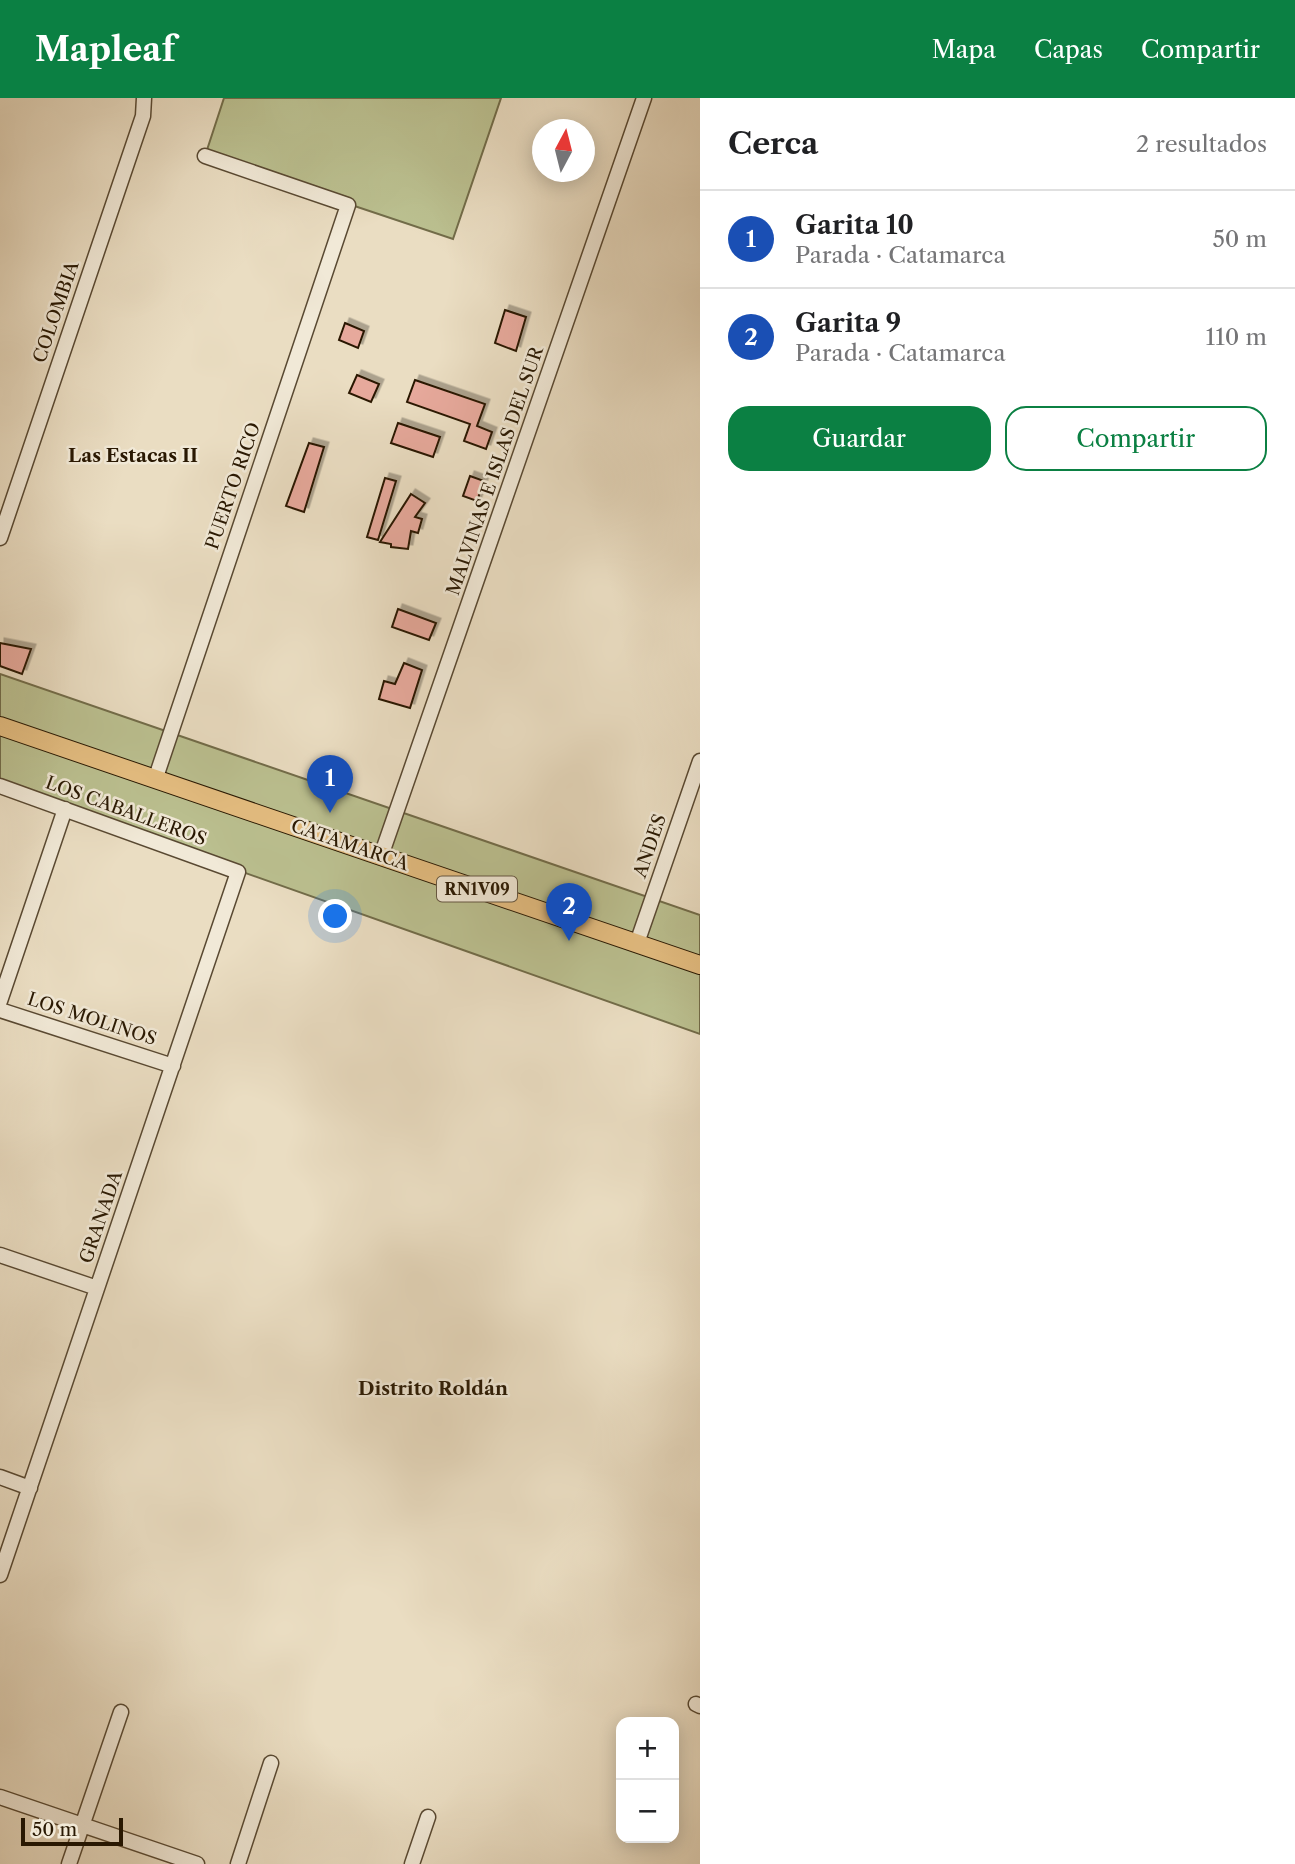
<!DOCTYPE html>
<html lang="es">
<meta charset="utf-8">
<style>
:root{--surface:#fff;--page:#f6f6f6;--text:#202124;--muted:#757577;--line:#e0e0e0;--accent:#0b8043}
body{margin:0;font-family:"Libre Caslon Text",serif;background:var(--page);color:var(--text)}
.controls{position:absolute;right:21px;bottom:21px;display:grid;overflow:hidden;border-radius:14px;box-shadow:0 4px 18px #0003}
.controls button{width:63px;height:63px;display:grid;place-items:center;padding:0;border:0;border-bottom:2px solid var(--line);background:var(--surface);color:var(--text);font:35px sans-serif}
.compass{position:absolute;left:532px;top:21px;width:63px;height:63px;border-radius:50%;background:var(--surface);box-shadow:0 4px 18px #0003;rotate:7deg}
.scale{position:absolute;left:21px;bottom:18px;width:102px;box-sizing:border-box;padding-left:7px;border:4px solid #291802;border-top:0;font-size:19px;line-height:24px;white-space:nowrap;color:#291802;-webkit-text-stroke:5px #f1e9d7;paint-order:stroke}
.you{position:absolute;left:336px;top:819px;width:24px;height:24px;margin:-18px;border:5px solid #fff;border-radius:50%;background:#1a73e8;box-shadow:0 0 0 10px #1a73e833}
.badge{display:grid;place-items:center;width:46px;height:46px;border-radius:50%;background:var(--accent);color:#fff;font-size:23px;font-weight:700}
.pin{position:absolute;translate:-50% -58px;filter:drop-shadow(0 2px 4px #0008)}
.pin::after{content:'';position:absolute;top:37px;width:24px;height:21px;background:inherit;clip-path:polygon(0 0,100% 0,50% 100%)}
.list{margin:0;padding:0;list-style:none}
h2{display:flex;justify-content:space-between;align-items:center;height:91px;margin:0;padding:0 28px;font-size:30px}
h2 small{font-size:23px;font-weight:400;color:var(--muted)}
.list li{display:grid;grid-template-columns:46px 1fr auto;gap:21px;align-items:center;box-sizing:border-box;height:98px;padding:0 28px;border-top:2px solid var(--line)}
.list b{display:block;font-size:26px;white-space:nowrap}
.list p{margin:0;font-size:23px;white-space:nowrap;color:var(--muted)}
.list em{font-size:23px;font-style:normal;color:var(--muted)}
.actions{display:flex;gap:14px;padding:21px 28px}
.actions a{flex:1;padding:16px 0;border:2px solid var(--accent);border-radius:21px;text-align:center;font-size:24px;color:var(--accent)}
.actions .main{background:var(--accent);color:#fff}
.map{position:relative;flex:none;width:700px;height:1766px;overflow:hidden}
header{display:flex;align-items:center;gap:42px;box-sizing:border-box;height:98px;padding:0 35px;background:var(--accent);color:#fff}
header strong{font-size:33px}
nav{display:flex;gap:38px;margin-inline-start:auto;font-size:24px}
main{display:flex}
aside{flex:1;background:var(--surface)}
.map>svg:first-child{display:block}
</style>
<header>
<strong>Mapleaf</strong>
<nav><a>Mapa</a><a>Capas</a><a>Compartir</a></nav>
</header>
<main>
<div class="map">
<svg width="700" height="1766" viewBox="0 0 700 1766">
<defs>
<filter id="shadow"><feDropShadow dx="4.5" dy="-4.5" stdDeviation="0" flood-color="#0004"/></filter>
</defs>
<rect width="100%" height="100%" fill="#eaddc2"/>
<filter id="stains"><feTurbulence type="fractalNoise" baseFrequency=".00286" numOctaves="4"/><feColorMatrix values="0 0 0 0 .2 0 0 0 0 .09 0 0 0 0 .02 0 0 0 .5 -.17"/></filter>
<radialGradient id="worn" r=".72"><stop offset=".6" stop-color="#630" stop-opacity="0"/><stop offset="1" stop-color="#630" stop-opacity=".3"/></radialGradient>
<path fill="#bbc090" stroke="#726c49" stroke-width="2" d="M 224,0 L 501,0 L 453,141 L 205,58 Z
M 0,576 L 700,817 L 700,936 L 0,688 Z"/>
<path fill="#e7a99c" stroke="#291802" stroke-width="2" filter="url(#shadow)" d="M 505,212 L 526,219 L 516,253 L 495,245 Z
M 345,225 L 364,233 L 358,250 L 339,242 Z
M 357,277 L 379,286 L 371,304 L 349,295 Z
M 415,282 L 485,306 L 477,328 L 492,334 L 486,351 L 464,343 L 470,326 L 407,304 Z
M 398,325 L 440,339 L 433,359 L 391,345 Z
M 309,345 L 324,349 L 304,414 L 286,408 Z
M 470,378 L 484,383 L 477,403 L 463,398 Z
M 385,380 L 396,383 L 378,442 L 367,439 Z
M 411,396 L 425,405 L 415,419 L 422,421 L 418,435 L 411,433 L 408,451 L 391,449 L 391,446 L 380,444 Z
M 398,511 L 436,525 L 429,542 L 392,529 Z
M 0,545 L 31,551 L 22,576 L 0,568 Z
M 404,565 L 422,572 L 410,610 L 379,601 L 384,583 L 395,586 Z"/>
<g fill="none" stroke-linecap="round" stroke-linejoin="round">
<defs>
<path id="minor" d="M 0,440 L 143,18 L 144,0
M 155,682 L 348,107 L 205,58
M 0,688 L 238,774 L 0,1477
M 381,758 L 644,0
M 637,845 L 700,663
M 0,903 L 65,711
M 0,912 L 173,968
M 0,1157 L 97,1190
M 0,1379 L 30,1390
M 696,1606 L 700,1608
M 0,1699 L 197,1766
M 69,1766 L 121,1614
M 238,1766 L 271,1665
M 412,1766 L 428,1719"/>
<path id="major" d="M 0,628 L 700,867"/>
</defs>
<use href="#minor" stroke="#594932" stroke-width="17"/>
<use href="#major" stroke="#291802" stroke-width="20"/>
<use href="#minor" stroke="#f1e9d7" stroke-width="14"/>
<use href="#major" stroke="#e5be81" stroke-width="18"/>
</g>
<g text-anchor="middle" stroke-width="5" stroke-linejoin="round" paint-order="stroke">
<rect fill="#f1e9d7" stroke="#655742" stroke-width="2" x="437" y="778.5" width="80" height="25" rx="5"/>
<g font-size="16" font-weight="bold" fill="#291802">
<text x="477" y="797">RN1V09</text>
</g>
<g font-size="18" fill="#291802" stroke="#f1e9d7">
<text transform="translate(56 214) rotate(-71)" y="6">COLOMBIA</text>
<text transform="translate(495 373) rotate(-71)" y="6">MALVINAS E ISLAS DEL SUR</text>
<text transform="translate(233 388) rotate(-71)" y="6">PUERTO RICO</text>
<text transform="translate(126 713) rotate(20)" y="6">LOS CABALLEROS</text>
<text transform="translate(350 747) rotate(19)" y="6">CATAMARCA</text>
<text transform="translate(650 748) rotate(-71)" y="6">ANDES</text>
<text transform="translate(92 921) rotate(18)" y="6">LOS MOLINOS</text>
<text transform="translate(101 1119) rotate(-71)" y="6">GRANADA</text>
</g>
<g font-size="19" font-weight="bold" fill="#291802" stroke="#f1e9d7">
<text x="133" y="364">Las Estacas II</text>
<text x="433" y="1297">Distrito Roldán</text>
</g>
</g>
<rect width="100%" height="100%" filter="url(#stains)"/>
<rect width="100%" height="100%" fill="url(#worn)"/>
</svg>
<div class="controls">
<button>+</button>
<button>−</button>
</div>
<svg class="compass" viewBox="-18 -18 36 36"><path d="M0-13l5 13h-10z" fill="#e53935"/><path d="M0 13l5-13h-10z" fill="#757577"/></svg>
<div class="scale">50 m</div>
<div class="you"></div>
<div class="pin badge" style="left:330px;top:715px;background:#1a4fb4">1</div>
<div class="pin badge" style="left:569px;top:843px;background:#1a4fb4">2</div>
</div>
<aside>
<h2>Cerca<small>2 resultados</small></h2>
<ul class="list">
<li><span class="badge" style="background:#1a4fb4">1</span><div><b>Garita 10</b><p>Parada · Catamarca</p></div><em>50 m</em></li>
<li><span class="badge" style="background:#1a4fb4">2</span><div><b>Garita 9</b><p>Parada · Catamarca</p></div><em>110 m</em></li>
</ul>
<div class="actions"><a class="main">Guardar</a><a>Compartir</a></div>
</aside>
</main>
